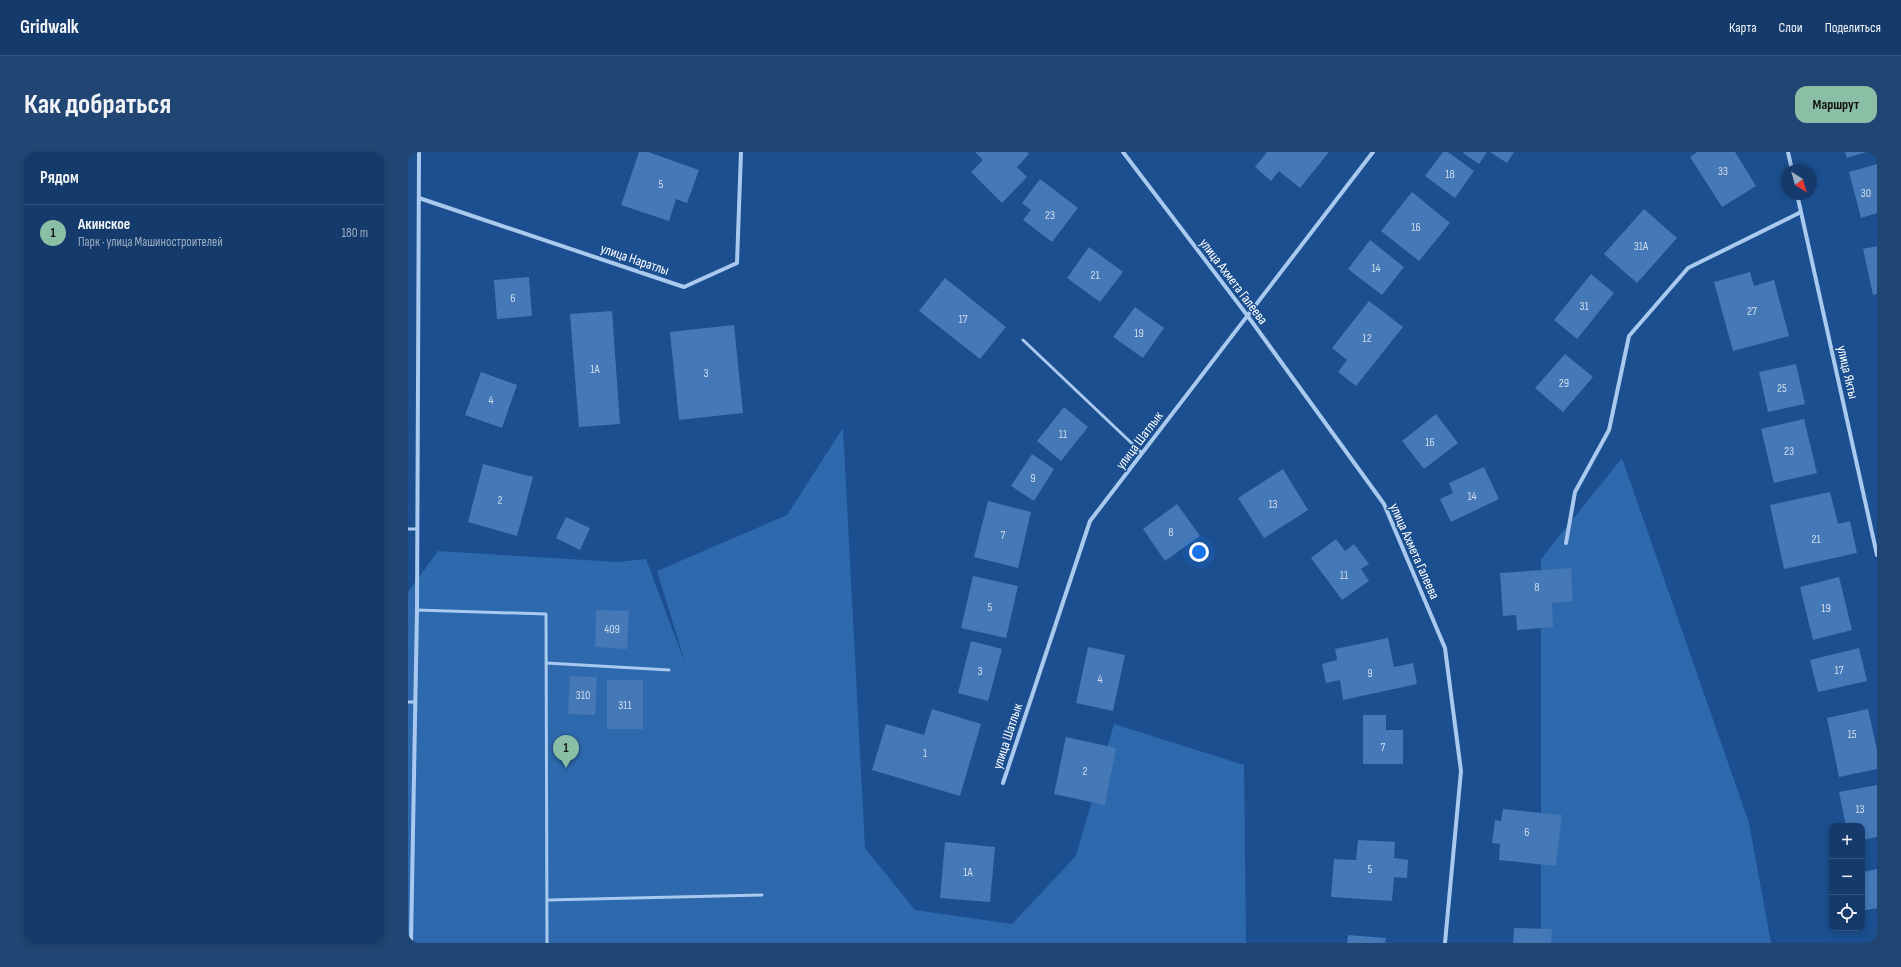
<!DOCTYPE html>
<html lang="ru">
<meta charset="utf-8">
<style>
:root{--surface:#143b6b;--page:#214673;--text:#f1f3f6;--muted:#9dadc1;--line:#33557e;--accent:#8abfa5}
body{margin:0;font-family:"Sofia Sans Condensed",sans-serif;background:var(--page);color:var(--text)}
.controls{position:absolute;right:12px;bottom:12px;display:grid;overflow:hidden;border-radius:8px;box-shadow:0 2px 6px #0003}
.controls button{width:36px;height:36px;display:grid;place-items:center;padding:0;border:0;border-bottom:1px solid var(--line);background:var(--surface);color:var(--text);font:20px sans-serif}
.compass{position:absolute;left:1373px;top:12px;width:36px;height:36px;border-radius:50%;background:var(--surface);box-shadow:0 2px 6px #0003;rotate:143deg}
.you{position:absolute;left:791px;top:400px;width:14px;height:14px;margin:-10px;border:3px solid #fff;border-radius:50%;background:#1a73e8;box-shadow:0 0 0 6px #1a73e833}
.badge{display:grid;place-items:center;width:26px;height:26px;border-radius:50%;background:var(--accent);color:#111;font-size:13px;font-weight:700}
.pin{position:absolute;translate:-50% -33px;filter:drop-shadow(0 1px 2px #0008)}
.pin::after{content:'';position:absolute;top:21px;width:14px;height:12px;background:inherit;clip-path:polygon(0 0,100% 0,50% 100%)}
.list{margin:0;padding:0;list-style:none}
h2{display:flex;justify-content:space-between;align-items:center;height:52px;margin:0;padding:0 16px;font-size:17px}
h2 small{font-size:13px;font-weight:400;color:var(--muted)}
.list li{display:grid;grid-template-columns:26px 1fr auto;gap:12px;align-items:center;box-sizing:border-box;height:56px;padding:0 16px;border-top:1px solid var(--line)}
.list b{display:block;font-size:15px;white-space:nowrap}
.list p{margin:0;font-size:13px;white-space:nowrap;color:var(--muted)}
.list em{font-size:13px;font-style:normal;color:var(--muted)}
.icon{flex:none;width:22px;height:22px;fill:none;stroke:currentColor;stroke-width:2;stroke-linecap:round;stroke-linejoin:round}
.map{position:relative;flex:none;width:1469px;height:791px;overflow:hidden;border-radius:12px}
header{display:flex;align-items:center;gap:24px;box-sizing:border-box;height:56px;padding:0 20px;background:var(--surface);border-bottom:1px solid var(--line)}
header strong{font-size:19px}
nav{display:flex;gap:22px;margin-inline-start:auto;font-size:14px}
.intro{display:flex;align-items:center;justify-content:space-between;box-sizing:border-box;height:96px;padding:0 24px}
h1{margin:0;font-size:28px}
.button{padding:10px 18px;border-radius:12px;background:var(--accent);color:#111;font-size:14px;font-weight:700}
main{display:flex;gap:24px;padding:0 24px}
aside{flex:1;background:var(--surface);border-radius:12px;box-shadow:0 2px 6px #0003}
.map>svg:first-child{display:block}
</style>
<header>
<strong>Gridwalk</strong>
<nav><a>Карта</a><a>Слои</a><a>Поделиться</a></nav>
</header>
<div class="intro"><h1>Как добраться</h1><a class="button">Маршрут</a></div>
<main>
<aside>
<h2>Рядом<small></small></h2>
<ul class="list">
<li><span class="badge">1</span><div><b>Акинское</b><p>Парк · улица Машиностроителей</p></div><em>180 m</em></li>
</ul>
</aside>
<div class="map">
<svg width="1469" height="791" viewBox="0 0 1469 791">
<rect width="100%" height="100%" fill="#1b4f8f"/>
<path fill="#2e69ad" d="M 435,276 L 457,696 L 507,758 L 604,772 L 668,704 L 706,572 L 836,613 L 838,791 L 0,791 L 0,440 L 30,399 L 209,410 L 238,407 L 278,514 L 249,419 L 379,363 Z
M 1214,306 L 1341,671 L 1363,791 L 1133,791 L 1133,407 Z"/>
<path fill="#4478b7" d="M 231,0 L 240,0 L 291,18 L 279,51 L 268,47 L 261,69 L 213,53 Z
M 567,0 L 619,0 L 621,2 L 609,15 L 619,25 L 594,51 L 563,20 L 575,8 Z
M 859,0 L 921,0 L 892,36 L 871,19 L 863,29 L 847,15 Z
M 1035,0 L 1040,0 L 1066,19 L 1047,46 L 1017,24 Z
M 1056,0 L 1079,0 L 1071,12 L 1055,1 Z
M 1082,0 L 1106,0 L 1099,11 Z
M 1289,0 L 1327,0 L 1348,34 L 1314,55 L 1282,5 Z
M 1437,0 L 1458,0 L 1439,6 Z
M 1469,12 L 1469,61 L 1453,66 L 1441,20 Z
M 632,27 L 670,56 L 644,90 L 615,68 L 623,58 L 614,51 Z
M 1004,40 L 1042,71 L 1011,109 L 973,79 Z
M 1236,57 L 1269,86 L 1229,131 L 1196,102 Z
M 962,88 L 996,115 L 974,143 L 940,117 Z
M 1469,94 L 1469,142 L 1465,143 L 1455,97 Z
M 681,95 L 715,120 L 692,150 L 659,126 Z
M 1342,120 L 1346,134 L 1366,128 L 1381,184 L 1325,199 L 1306,130 Z
M 1183,122 L 1206,141 L 1169,187 L 1146,168 Z
M 121,125 L 124,164 L 89,167 L 86,128 Z
M 537,126 L 598,175 L 572,207 L 511,159 Z
M 961,149 L 995,175 L 948,234 L 930,220 L 939,208 L 924,196 Z
M 727,155 L 756,176 L 735,206 L 705,185 Z
M 204,159 L 212,272 L 171,275 L 162,162 Z
M 326,173 L 335,261 L 271,268 L 262,180 Z
M 1157,202 L 1185,225 L 1155,260 L 1127,236 Z
M 1388,212 L 1397,252 L 1360,260 L 1351,220 Z
M 73,220 L 109,233 L 94,276 L 57,263 Z
M 656,255 L 680,275 L 653,309 L 629,289 Z
M 1028,262 L 1050,291 L 1016,317 L 994,289 Z
M 1396,267 L 1409,321 L 1366,331 L 1353,277 Z
M 624,302 L 646,317 L 626,349 L 603,334 Z
M 75,312 L 125,325 L 109,384 L 60,370 Z
M 1076,315 L 1091,347 L 1043,370 L 1032,347 L 1045,341 L 1041,331 Z
M 875,317 L 900,358 L 856,386 L 830,346 Z
M 1422,340 L 1430,372 L 1442,369 L 1449,401 L 1376,417 L 1362,353 Z
M 580,349 L 623,360 L 610,416 L 566,405 Z
M 769,352 L 792,384 L 757,409 L 735,377 Z
M 158,365 L 182,376 L 172,398 L 148,386 Z
M 928,387 L 937,399 L 946,392 L 961,412 L 953,417 L 961,429 L 934,448 L 903,406 Z
M 1163,416 L 1165,449 L 1144,451 L 1145,475 L 1109,478 L 1108,463 L 1095,464 L 1092,421 Z
M 565,424 L 610,434 L 598,486 L 553,476 Z
M 1431,425 L 1444,478 L 1405,488 L 1392,435 Z
M 188,458 L 221,459 L 219,497 L 187,495 Z
M 980,486 L 986,515 L 1005,511 L 1009,532 L 935,548 L 932,528 L 918,531 L 914,512 L 929,508 L 927,497 Z
M 563,489 L 594,497 L 580,549 L 550,541 Z
M 680,495 L 717,503 L 705,559 L 668,551 Z
M 1451,496 L 1459,529 L 1410,540 L 1402,508 Z
M 162,524 L 189,525 L 187,563 L 160,562 Z
M 199,528 L 235,528 L 235,577 L 199,577 Z
M 524,557 L 573,572 L 552,644 L 464,618 L 478,572 L 516,583 Z
M 1460,557 L 1469,598 L 1469,617 L 1431,625 L 1419,566 Z
M 955,563 L 978,563 L 978,578 L 995,578 L 995,612 L 955,612 Z
M 658,585 L 708,596 L 697,653 L 646,642 Z
M 1469,633 L 1469,685 L 1454,688 L 1454,674 L 1438,674 L 1431,640 Z
M 1095,657 L 1154,663 L 1148,714 L 1091,708 L 1092,692 L 1084,691 L 1087,668 L 1093,669 Z
M 950,688 L 987,690 L 986,706 L 1000,708 L 999,726 L 986,725 L 984,749 L 923,745 L 926,707 L 948,708 Z
M 537,690 L 587,695 L 582,750 L 532,746 Z
M 1469,717 L 1469,756 L 1454,759 L 1454,720 Z
M 1106,776 L 1144,777 L 1143,791 L 1105,791 Z
M 940,783 L 978,786 L 977,791 L 939,791 Z"/>
<g fill="none" stroke-linecap="round" stroke-linejoin="round">
<path stroke="#a9c9ee" stroke-width="3" d="M 615,188 L 734,301
M 0,377 L 8,377
M 9,458 L 138,462 L 139,791
M 138,511 L 261,518
M 0,550 L 7,550
M 140,748 L 354,743"/>
<path stroke="#a9c9ee" stroke-width="4" d="M 715,0 L 839,163 L 976,352 L 1037,496 L 1053,619 L 1037,791
M 1380,0 L 1384,18
M 1389,42 L 1469,403
M 11,46 L 276,135 L 329,111 L 333,0
M 1158,391 L 1167,340 L 1201,278 L 1221,184 L 1280,116 L 1393,60
M 595,631 L 682,369 L 965,0
M 3,791 L 9,458 L 11,0"/>
</g>
<g text-anchor="middle" stroke-width="3" stroke-linejoin="round" paint-order="stroke">
<g font-size="12" fill="#d0dded">
<text x="1315" y="23">33</text>
<text x="1042" y="26">18</text>
<text x="253" y="36">5</text>
<text x="1458" y="45">30</text>
<text x="642" y="67">23</text>
<text x="1008" y="79">16</text>
<text x="1233" y="98">31А</text>
<text x="968" y="120">14</text>
<text x="687" y="127">21</text>
<text x="105" y="150">6</text>
<text x="1176" y="158">31</text>
<text x="1344" y="163">27</text>
<text x="555" y="171">17</text>
<text x="731" y="185">19</text>
<text x="959" y="190">12</text>
<text x="187" y="221">1А</text>
<text x="298" y="225">3</text>
<text x="1156" y="235">29</text>
<text x="1374" y="240">25</text>
<text x="83" y="252">4</text>
<text x="655" y="286">11</text>
<text x="1022" y="294">16</text>
<text x="1381" y="303">23</text>
<text x="625" y="330">9</text>
<text x="1064" y="348">14</text>
<text x="92" y="352">2</text>
<text x="865" y="356">13</text>
<text x="763" y="384">8</text>
<text x="595" y="387">7</text>
<text x="1408" y="391">21</text>
<text x="936" y="427">11</text>
<text x="1129" y="439">8</text>
<text x="582" y="459">5</text>
<text x="1418" y="460">19</text>
<text x="204" y="481">409</text>
<text x="1431" y="522">17</text>
<text x="572" y="523">3</text>
<text x="962" y="525">9</text>
<text x="692" y="531">4</text>
<text x="175" y="547">310</text>
<text x="217" y="557">311</text>
<text x="1444" y="586">15</text>
<text x="975" y="599">7</text>
<text x="517" y="605">1</text>
<text x="677" y="623">2</text>
<text x="1452" y="661">13</text>
<text x="1119" y="684">6</text>
<text x="962" y="721">5</text>
<text x="560" y="724">1А</text>
</g>
<g font-size="14" fill="#fff" stroke="#1b4f8f">
<text transform="translate(227 107) rotate(19)" y="5">улица Наратлы</text>
<text transform="translate(826 129) rotate(53)" y="5">улица Ахмета Галеева</text>
<text transform="translate(1440 220) rotate(77)" y="5">улица Якты</text>
<text transform="translate(731 288) rotate(-53)" y="5">улица Шатлык</text>
<text transform="translate(1007 399) rotate(66)" y="5">улица Ахмета Галеева</text>
<text transform="translate(599 584) rotate(-72)" y="5">улица Шатлык</text>
</g>
</g>
</svg>
<div class="controls">
<button>+</button>
<button>−</button>
<button><svg class="icon" aria-label="locate" viewBox="0 0 24 24"><circle cx="12" cy="12" r="6"/><path d="M12 2v4M12 18v4M2 12h4M18 12h4"/></svg></button>
</div>
<svg class="compass" viewBox="-18 -18 36 36"><path d="M0-13l5 13h-10z" fill="#e53935"/><path d="M0 13l5-13h-10z" fill="#9dadc1"/></svg>
<div class="you"></div>
<div class="pin badge" style="left:158px;top:616px">1</div>
</div>
</main>
